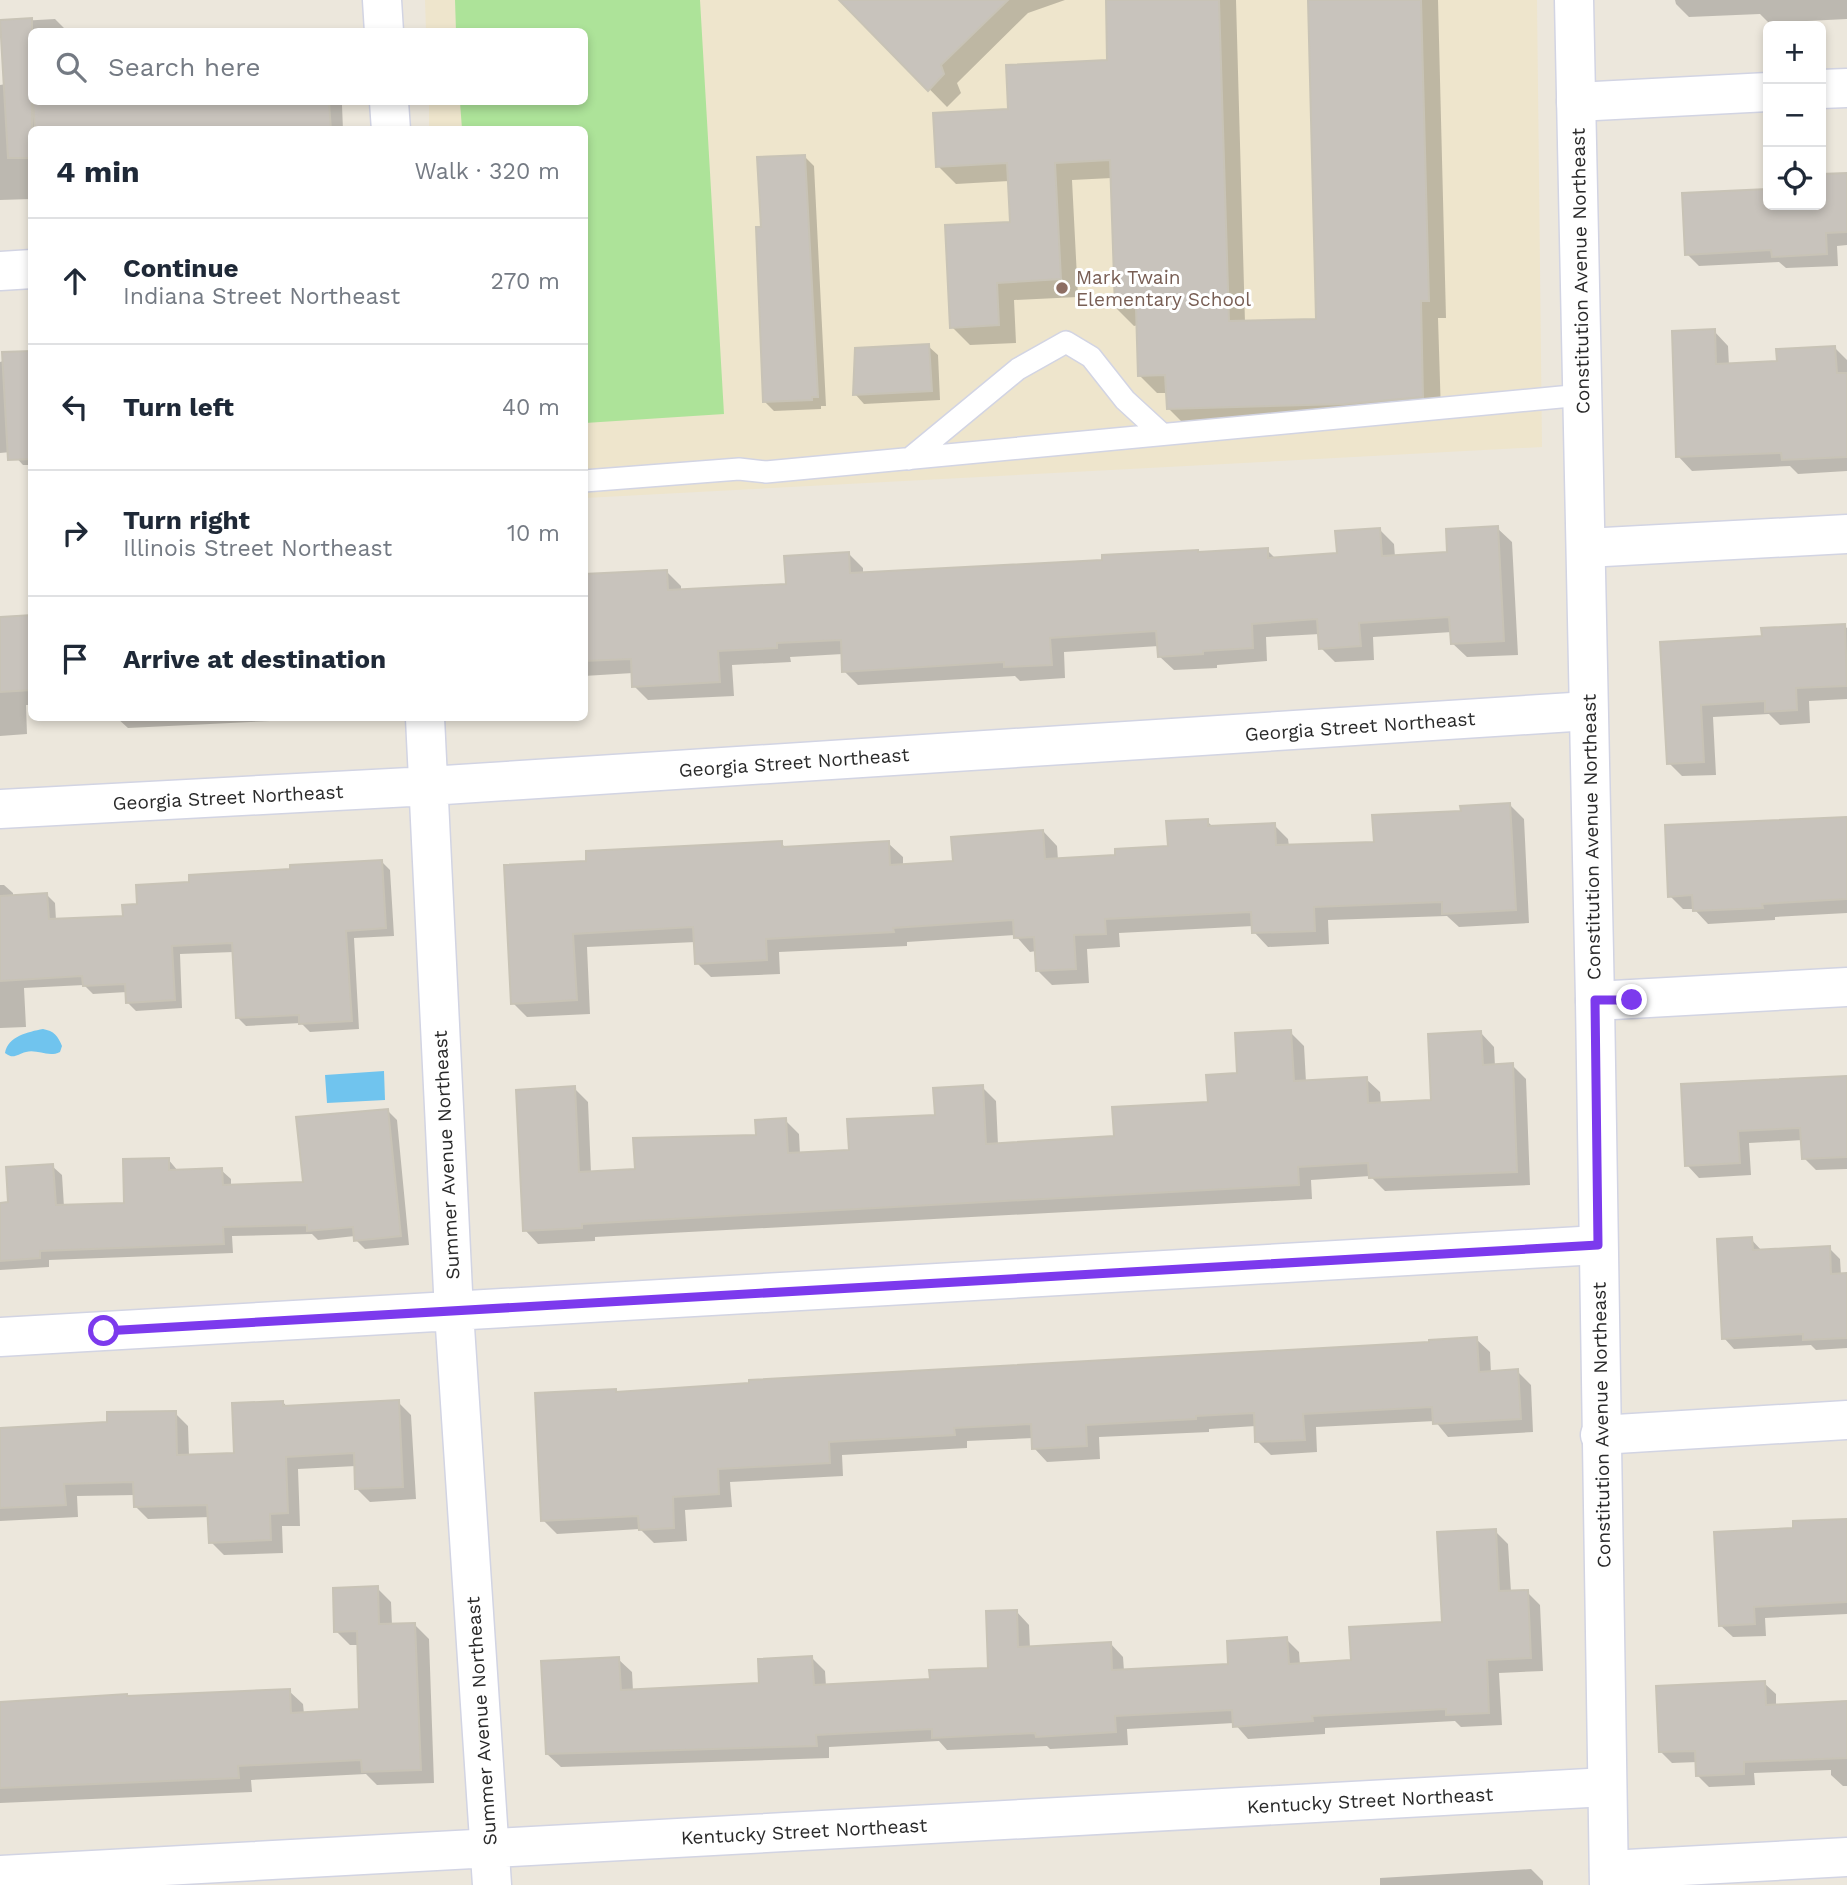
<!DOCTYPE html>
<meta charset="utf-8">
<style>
:root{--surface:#fff;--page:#f6f6f7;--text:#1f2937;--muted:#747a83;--line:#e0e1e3}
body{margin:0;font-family:"Work Sans",sans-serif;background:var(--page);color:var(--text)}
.controls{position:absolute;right:21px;top:21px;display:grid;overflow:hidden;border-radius:10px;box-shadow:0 4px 10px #0003}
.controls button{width:63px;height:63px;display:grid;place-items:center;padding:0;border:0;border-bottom:2px solid var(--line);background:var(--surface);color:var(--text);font:35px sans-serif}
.stop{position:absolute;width:21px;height:21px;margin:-16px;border:5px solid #7c3aed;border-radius:50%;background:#fff}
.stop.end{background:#7c3aed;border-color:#fff;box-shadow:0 2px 7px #0008}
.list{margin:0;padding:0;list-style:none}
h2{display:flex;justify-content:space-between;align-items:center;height:91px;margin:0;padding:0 28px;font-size:30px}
h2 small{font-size:23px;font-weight:400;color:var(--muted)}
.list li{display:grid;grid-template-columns:46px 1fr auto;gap:21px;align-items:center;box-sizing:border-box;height:126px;padding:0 28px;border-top:2px solid var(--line)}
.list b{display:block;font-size:26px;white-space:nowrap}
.list p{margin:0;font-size:23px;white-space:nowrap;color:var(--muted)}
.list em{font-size:23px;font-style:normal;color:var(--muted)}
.icon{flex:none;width:38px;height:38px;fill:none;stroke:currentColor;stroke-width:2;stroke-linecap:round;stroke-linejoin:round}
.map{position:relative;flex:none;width:1847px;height:1885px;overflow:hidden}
.search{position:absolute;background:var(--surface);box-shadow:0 4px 10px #0003;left:28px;top:28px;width:560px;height:77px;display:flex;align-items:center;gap:18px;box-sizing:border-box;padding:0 24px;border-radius:10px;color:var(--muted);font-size:26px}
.panel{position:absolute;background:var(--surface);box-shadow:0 4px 10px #0003;left:28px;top:126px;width:560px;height:595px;border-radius:10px}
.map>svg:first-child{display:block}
</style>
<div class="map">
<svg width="1847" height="1885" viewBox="0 0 1847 1885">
<rect width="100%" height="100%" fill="#ece7dc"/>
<path fill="#eee5cc" d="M 425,0 L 1537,0 L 1542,447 L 585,498 L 584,130 L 429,129 L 429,102 L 584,102 L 584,32 L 426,31 Z"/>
<path fill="#ade399" d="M 455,0 L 700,0 L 724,414 L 585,423 L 584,130 L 462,129 L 460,102 L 584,102 L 584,32 L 456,31 Z"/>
<path fill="#70c4ee" d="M 43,1029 C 54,1031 58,1036 62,1046 L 60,1052 C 48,1058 38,1049 26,1052 C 17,1054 14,1060 5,1053 C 8,1036 28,1032 43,1029 Z
M 384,1071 L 385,1100 L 327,1103 L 325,1075 Z"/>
<path fill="#0003" d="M 842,0 L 1065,0 L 1028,13 L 957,83 L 961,93 L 947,107 Z
M 1107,0 L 1236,0 L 1245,323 L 1318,321 L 1310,0 L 1438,0 L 1446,318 L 1438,318 L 1441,414 L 1186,426 L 1168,408 L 1168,393 L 1157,393 L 1139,375 L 1138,325 L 1134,326 L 1116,308 L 1112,178 L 1072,180 L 1078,297 L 1014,300 L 1016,343 L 970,345 L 952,327 L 1011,224 L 1009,181 L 956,184 L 938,166 L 1010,111 L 1109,62 Z
M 1675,0 L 1847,0 L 1847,19 L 1769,23 L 1760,14 L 1689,17 L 1676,4 Z
M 55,19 L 68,32 L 32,32 L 32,102 L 338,102 L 342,105 L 343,130 L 32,130 L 32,199 L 0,200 L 0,85 L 6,84 L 2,22 Z
M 804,156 L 814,166 L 826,406 L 821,406 L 821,409 L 774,411 L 765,402 L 762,229 Z
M 1847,174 L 1847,245 L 1837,246 L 1838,266 L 1786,268 L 1779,262 L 1699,266 L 1687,254 L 1684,195 L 1768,190 L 1768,205 L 1821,205 L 1821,176 Z
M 1714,331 L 1728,346 L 1729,365 L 1778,363 L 1835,348 L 1847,360 L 1847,471 L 1798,474 L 1790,466 L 1692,471 L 1678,456 Z
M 928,346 L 938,355 L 940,400 L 864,404 L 855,394 Z
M 32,352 L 32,465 L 23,465 L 11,452 L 0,453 L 0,362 Z
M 1497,528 L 1512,542 L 1518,655 L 1467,657 L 1452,643 L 1452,632 L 1373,637 L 1374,660 L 1335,662 L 1321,648 L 1320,634 L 1266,637 L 1267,661 L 1217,665 L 1217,668 L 1174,670 L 1159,656 L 1159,646 L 1064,652 L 1065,678 L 1020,681 L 1015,676 L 858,685 L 844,671 L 843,654 L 790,657 L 791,662 L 732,665 L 734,696 L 648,700 L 634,686 L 633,673 L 584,676 L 584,576 L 667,572 L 681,586 L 681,591 L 788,585 L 849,554 L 863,568 L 863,574 L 1104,562 L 1267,550 L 1276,559 L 1338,555 L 1380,530 L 1394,544 L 1395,557 L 1449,554 Z
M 32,617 L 32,705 L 26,705 L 27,734 L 0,736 L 0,619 Z
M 1844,626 L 1847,628 L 1847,699 L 1809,701 L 1810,723 L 1780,725 L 1769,714 L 1713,717 L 1716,775 L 1682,776 L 1669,763 L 1662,644 L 1764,638 Z
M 117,718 L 291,718 L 291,720 L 128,728 Z
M 1510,805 L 1524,819 L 1529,923 L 1459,927 L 1447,916 L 1328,920 L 1329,944 L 1268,947 L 1254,932 L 1253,926 L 1119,933 L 1120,947 L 1087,949 L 1089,983 L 1052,985 L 1037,970 L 1036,951 L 1030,952 L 1015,935 L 907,942 L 907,946 L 779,952 L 780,974 L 711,977 L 697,963 L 696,942 L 587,947 L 590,1014 L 527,1017 L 513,1003 L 588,863 L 781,843 L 786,848 L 888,843 L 903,857 L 903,866 L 954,863 L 1043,831 L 1057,846 L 1058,860 L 1117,857 L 1169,848 L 1207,821 L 1213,827 L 1274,825 L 1288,839 L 1289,846 L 1375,843 L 1463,813 Z
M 1847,819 L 1847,913 L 1775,917 L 1775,920 L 1708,924 L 1694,909 L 1683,909 L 1670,896 Z
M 381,861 L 390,870 L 394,936 L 354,938 L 359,1029 L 310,1032 L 301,1023 L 246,1026 L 238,1018 L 234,952 L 180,954 L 182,1008 L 136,1011 L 127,1002 L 127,992 L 93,994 L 84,985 L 24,988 L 26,1027 L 0,1028 L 0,885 L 4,885 L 13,893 L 13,897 L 47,895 L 55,903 L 56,920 L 125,917 L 139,906 L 191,884 Z
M 1290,1032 L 1304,1046 L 1306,1082 L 1366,1079 L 1380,1092 L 1381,1104 L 1433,1101 L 1481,1033 L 1494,1047 L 1495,1066 L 1512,1065 L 1526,1079 L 1530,1185 L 1385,1191 L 1370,1176 L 1311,1180 L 1312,1199 L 595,1237 L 595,1241 L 538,1244 L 525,1230 L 574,1088 L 588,1102 L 591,1173 L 637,1171 L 758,1137 L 785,1120 L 799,1134 L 800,1154 L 851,1152 L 937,1116 L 982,1087 L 996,1101 L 998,1145 L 1115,1138 L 1210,1103 L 1239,1075 Z
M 1847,1078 L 1847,1169 L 1816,1170 L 1804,1158 L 1803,1140 L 1749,1143 L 1751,1175 L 1699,1178 L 1687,1165 L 1682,1085 Z
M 388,1111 L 397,1120 L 409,1245 L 365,1249 L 356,1240 L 355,1236 L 318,1240 L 312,1234 L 232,1236 L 233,1253 L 49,1260 L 49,1267 L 0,1270 L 0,1204 L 10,1204 L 52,1166 L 62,1175 L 64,1207 L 126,1205 L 168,1159 L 178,1171 L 221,1170 L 231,1179 L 231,1187 L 304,1184 Z
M 1751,1239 L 1762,1251 L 1829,1248 L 1840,1259 L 1841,1275 L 1847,1275 L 1847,1348 L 1816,1350 L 1811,1345 L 1734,1349 L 1724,1338 Z
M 1476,1339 L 1490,1352 L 1491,1373 L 1517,1371 L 1531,1385 L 1533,1432 L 1448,1437 L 1435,1421 L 1316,1427 L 1317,1452 L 1271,1455 L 1257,1441 L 1256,1426 L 1209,1429 L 1209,1432 L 1099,1437 L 1100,1459 L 1047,1462 L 1034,1448 L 1033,1438 L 967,1441 L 967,1448 L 842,1455 L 843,1476 L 730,1482 L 732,1507 L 685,1510 L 687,1541 L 654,1543 L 640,1529 L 557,1534 L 543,1520 L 615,1391 L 618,1394 L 1431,1344 Z
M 283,1402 L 288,1408 L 398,1402 L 411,1415 L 416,1499 L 370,1502 L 357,1489 L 356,1466 L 298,1469 L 300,1526 L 282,1526 L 283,1553 L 224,1555 L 211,1542 L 210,1517 L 148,1519 L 135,1506 L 135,1495 L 77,1496 L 78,1517 L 0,1521 L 0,1429 L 109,1424 L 175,1413 L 188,1426 L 189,1456 L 235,1454 Z
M 1847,1520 L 1847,1614 L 1765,1618 L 1766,1636 L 1733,1637 L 1720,1625 L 1795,1530 Z
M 1495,1531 L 1508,1544 L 1511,1592 L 1527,1592 L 1540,1605 L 1543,1671 L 1499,1673 L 1502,1725 L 1461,1727 L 1455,1721 L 1325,1728 L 1325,1734 L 1248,1739 L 1234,1723 L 1127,1729 L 1128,1745 L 1050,1749 L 1047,1746 L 947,1750 L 939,1741 L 829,1747 L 829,1758 L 561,1767 L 547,1754 L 618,1659 L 632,1672 L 633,1691 L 761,1684 L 812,1658 L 825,1671 L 826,1686 L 931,1681 L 989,1670 L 1016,1611 L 1029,1625 L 1030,1648 L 1110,1643 L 1123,1657 L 1124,1671 L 1230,1665 L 1286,1639 L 1299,1652 L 1300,1665 L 1353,1661 L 1444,1624 Z
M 377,1588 L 391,1602 L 392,1625 L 415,1625 L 429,1639 L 434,1783 L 377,1785 L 366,1774 L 251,1780 L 252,1792 L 0,1803 L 0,1704 L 289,1691 L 303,1704 L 304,1714 L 361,1711 L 359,1645 L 350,1645 L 336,1631 Z
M 1764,1683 L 1776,1694 L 1776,1706 L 1847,1702 L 1847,1786 L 1843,1786 L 1831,1775 L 1831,1770 L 1754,1773 L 1755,1785 L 1709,1787 L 1698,1776 L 1697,1762 L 1672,1763 L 1661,1752 Z
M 1531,1869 L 1543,1881 L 1543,1885 L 1380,1885 L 1380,1878 Z"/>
<path fill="#c8c3bc" stroke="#c8c3b6" stroke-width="2" d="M 839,0 L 1008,0 L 941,65 L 944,74 L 928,91 Z
M 1106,0 L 1219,0 L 1229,321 L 1316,319 L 1308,0 L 1421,0 L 1429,301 L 1421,301 L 1423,397 L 1345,404 L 1167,409 L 1165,375 L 1138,376 L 1136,308 L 1115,308 L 1110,160 L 1055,163 L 1061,279 L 997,283 L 999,325 L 950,328 L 945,225 L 1010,222 L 1007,163 L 936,167 L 933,113 L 1008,109 L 1006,65 L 1107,60 Z
M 32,18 L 32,158 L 8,158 L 0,20 Z
M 33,102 L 329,102 L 331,130 L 35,130 Z
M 805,155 L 818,397 L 812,397 L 812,400 L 763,402 L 756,227 L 761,227 L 757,157 Z
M 1847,173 L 1847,232 L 1826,233 L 1827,254 L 1772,257 L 1771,250 L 1685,255 L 1682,193 L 1768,189 L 1768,177 L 1768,205 L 1821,205 L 1821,174 Z
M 1715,329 L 1716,364 L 1777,361 L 1776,349 L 1835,346 L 1837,373 L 1847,373 L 1847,457 L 1782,460 L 1781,453 L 1676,457 L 1672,331 Z
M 929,344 L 932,391 L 853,395 L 855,348 Z
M 32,351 L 32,459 L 8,460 L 2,352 Z
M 1498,526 L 1504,641 L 1451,644 L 1449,617 L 1359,623 L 1361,646 L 1319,649 L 1317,619 L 1252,624 L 1253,648 L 1203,651 L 1203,654 L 1158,657 L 1156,631 L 1050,638 L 1052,665 L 1004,667 L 1004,662 L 842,672 L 841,640 L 777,643 L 777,648 L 718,651 L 720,682 L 632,687 L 631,659 L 584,661 L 584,574 L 667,570 L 668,590 L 786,584 L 784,556 L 849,552 L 850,573 L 1102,560 L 1102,555 L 1198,550 L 1198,552 L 1268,548 L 1268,558 L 1337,553 L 1335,531 L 1380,528 L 1382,556 L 1447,552 L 1446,529 Z
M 32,615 L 32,690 L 0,692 L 0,617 Z
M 1845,624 L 1847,686 L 1796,688 L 1797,710 L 1765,712 L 1765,701 L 1701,705 L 1704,762 L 1667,764 L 1660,642 L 1762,636 L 1761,628 Z
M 1510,803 L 1516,910 L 1442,914 L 1442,902 L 1314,907 L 1315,931 L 1252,933 L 1251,912 L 1105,919 L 1106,934 L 1074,935 L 1076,969 L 1036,971 L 1034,937 L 1014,938 L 1013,920 L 893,928 L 894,932 L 766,939 L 767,960 L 695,964 L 693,927 L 573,934 L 577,1000 L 511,1004 L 504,865 L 586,861 L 586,851 L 782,841 L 782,847 L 889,841 L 890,865 L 953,861 L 951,837 L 1043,830 L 1045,859 L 1115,855 L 1115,849 L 1168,846 L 1166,821 L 1208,819 L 1208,826 L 1275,823 L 1276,845 L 1374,842 L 1372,815 L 1461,811 L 1460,806 Z
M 1847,817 L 1847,899 L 1762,904 L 1763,908 L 1693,911 L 1692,895 L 1668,897 L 1665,825 Z
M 382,860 L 386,928 L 346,931 L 352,1021 L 299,1024 L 299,1015 L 236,1018 L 232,943 L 172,946 L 175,1000 L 126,1003 L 125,984 L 83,986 L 82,976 L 0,981 L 0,896 L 47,893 L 49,919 L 123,916 L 122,905 L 137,904 L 136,885 L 189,882 L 189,875 L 290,869 L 290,865 Z
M 1291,1030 L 1294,1081 L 1367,1077 L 1368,1103 L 1431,1100 L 1428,1034 L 1481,1031 L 1483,1065 L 1513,1063 L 1517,1172 L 1369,1178 L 1368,1163 L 1298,1167 L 1299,1185 L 582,1224 L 582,1228 L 523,1231 L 516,1090 L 575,1086 L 579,1172 L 635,1169 L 633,1138 L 756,1135 L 755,1120 L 786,1118 L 788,1153 L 849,1150 L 847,1119 L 935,1115 L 933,1088 L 983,1085 L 986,1144 L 1114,1136 L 1112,1107 L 1208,1102 L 1206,1075 L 1237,1073 L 1235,1033 Z
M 1847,1076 L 1847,1157 L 1802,1159 L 1800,1128 L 1738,1131 L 1740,1163 L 1685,1166 L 1681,1084 Z
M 388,1109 L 401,1236 L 354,1241 L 353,1227 L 307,1231 L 307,1225 L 223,1227 L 224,1244 L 40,1251 L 40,1258 L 0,1261 L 0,1203 L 8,1202 L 6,1167 L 53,1164 L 56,1205 L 124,1203 L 123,1159 L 169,1158 L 169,1170 L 222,1168 L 223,1185 L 303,1182 L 296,1117 Z
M 1752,1237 L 1753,1250 L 1830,1246 L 1831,1274 L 1847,1273 L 1847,1338 L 1803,1340 L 1803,1334 L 1722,1339 L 1717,1239 Z
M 1477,1337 L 1479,1372 L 1518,1369 L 1521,1419 L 1433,1424 L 1432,1407 L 1303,1414 L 1305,1440 L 1255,1442 L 1254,1413 L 1196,1416 L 1196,1419 L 1086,1425 L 1087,1446 L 1032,1449 L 1031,1424 L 954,1428 L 955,1435 L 829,1442 L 830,1463 L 718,1469 L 719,1494 L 673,1497 L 674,1528 L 639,1530 L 638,1516 L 541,1521 L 535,1393 L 616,1389 L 616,1392 L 749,1383 L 749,1380 L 1429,1342 L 1429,1340 Z
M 399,1400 L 403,1487 L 355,1489 L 354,1453 L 286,1457 L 288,1513 L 270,1514 L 271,1540 L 209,1543 L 207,1505 L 134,1507 L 133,1482 L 64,1484 L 66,1505 L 0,1508 L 0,1428 L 107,1422 L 107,1412 L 176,1411 L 177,1455 L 234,1453 L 232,1403 L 283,1401 L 283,1406 Z
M 1847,1519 L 1847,1602 L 1754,1607 L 1755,1624 L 1719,1626 L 1714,1532 L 1793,1528 L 1793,1521 Z
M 1496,1529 L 1499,1591 L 1528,1590 L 1531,1658 L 1487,1660 L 1489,1713 L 1446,1715 L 1446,1709 L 1312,1716 L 1313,1721 L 1233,1727 L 1232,1710 L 1115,1716 L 1116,1732 L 1036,1737 L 1035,1733 L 932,1738 L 932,1729 L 816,1735 L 817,1746 L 546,1754 L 541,1661 L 619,1657 L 621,1690 L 759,1683 L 758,1659 L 812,1656 L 814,1685 L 930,1679 L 929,1670 L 988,1668 L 986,1611 L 1017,1610 L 1018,1647 L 1111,1642 L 1112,1670 L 1228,1664 L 1227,1641 L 1287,1637 L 1289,1664 L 1351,1660 L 1349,1627 L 1442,1622 L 1437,1532 Z
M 378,1586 L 379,1624 L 415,1623 L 421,1770 L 362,1772 L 361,1760 L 238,1766 L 239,1778 L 0,1788 L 0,1702 L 127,1694 L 127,1696 L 290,1689 L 291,1713 L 359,1709 L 357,1631 L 334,1632 L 333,1588 Z
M 1765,1681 L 1766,1705 L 1847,1701 L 1847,1758 L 1744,1762 L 1744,1774 L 1696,1776 L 1695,1751 L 1659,1752 L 1656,1686 Z"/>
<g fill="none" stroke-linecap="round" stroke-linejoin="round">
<defs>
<path id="service" d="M 909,459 L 1018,369 L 1066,342 L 1091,357 L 1125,400 L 1162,434
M 584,481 L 739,469 L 766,472 L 1582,395"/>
<path id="minor" d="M 382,0 L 384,32
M 1821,89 L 1847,88
M 389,102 L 391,130
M 1576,102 L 1768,92
M 0,271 L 32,269
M 1586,548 L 1847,534
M 425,718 L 454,1312 L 492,1885
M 0,809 L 429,786 L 1588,711
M 1595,1001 L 1847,987
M 0,1337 L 1598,1245
M 1600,1435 L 1847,1420
M 1609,1870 L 1847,1857
M 0,1875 L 1607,1787"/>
<path id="tertiary" d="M 1574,0 L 1595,1001 L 1609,1885"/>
</defs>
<use href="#service" stroke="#d2d4e3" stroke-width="24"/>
<use href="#minor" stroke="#d2d4e3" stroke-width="41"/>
<use href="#tertiary" stroke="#d2d4e3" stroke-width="41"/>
<use href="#service" stroke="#fff" stroke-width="21"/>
<use href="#minor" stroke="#fff" stroke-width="38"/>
<use href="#tertiary" stroke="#fff" stroke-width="38"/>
</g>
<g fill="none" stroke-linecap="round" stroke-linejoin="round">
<path stroke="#7c3aed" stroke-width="9" d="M 104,1331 L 1598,1245 L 1595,1000 L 1632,1000"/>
</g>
<circle fill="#8d6e63" stroke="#fff" stroke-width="2.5" cx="1062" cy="288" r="7"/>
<g text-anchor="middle" stroke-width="6" stroke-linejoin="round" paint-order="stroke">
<g font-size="19" fill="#2a2a2a" stroke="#fff">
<text transform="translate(1580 271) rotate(-91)" y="7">Constitution Avenue Northeast</text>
<text transform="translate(1360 726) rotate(-4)" y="7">Georgia Street Northeast</text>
<text transform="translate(794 762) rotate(-4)" y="7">Georgia Street Northeast</text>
<text transform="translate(228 797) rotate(-3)" y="7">Georgia Street Northeast</text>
<text transform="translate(1591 837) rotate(-91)" y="7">Constitution Avenue Northeast</text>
<text transform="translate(446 1155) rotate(-93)" y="7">Summer Avenue Northeast</text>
<text transform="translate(1601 1425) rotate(-91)" y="7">Constitution Avenue Northeast</text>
<text transform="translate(481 1721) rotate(-94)" y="7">Summer Avenue Northeast</text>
<text transform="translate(1370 1800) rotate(-3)" y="7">Kentucky Street Northeast</text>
<text transform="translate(804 1831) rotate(-3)" y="7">Kentucky Street Northeast</text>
</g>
<g font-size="19" fill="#785e54" stroke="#fff" text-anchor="start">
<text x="1076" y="284">Mark Twain<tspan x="1076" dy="22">Elementary School</tspan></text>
</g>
</g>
</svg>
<div class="controls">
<button>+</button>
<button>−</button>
<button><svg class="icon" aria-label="locate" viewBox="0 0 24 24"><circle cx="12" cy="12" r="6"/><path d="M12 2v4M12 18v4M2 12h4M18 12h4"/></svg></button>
</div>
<div class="stop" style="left:104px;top:1331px"></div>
<div class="stop end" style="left:1632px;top:1000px"></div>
<div class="search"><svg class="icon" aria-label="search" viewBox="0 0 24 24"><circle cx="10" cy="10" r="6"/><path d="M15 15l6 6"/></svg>Search here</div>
<section class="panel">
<h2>4 min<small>Walk · 320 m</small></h2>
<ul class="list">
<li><svg class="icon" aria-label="ahead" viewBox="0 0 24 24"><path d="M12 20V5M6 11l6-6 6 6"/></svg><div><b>Continue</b><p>Indiana Street Northeast</p></div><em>270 m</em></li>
<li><svg class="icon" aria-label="left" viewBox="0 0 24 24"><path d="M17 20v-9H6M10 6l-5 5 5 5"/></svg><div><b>Turn left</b></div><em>40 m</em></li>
<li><svg class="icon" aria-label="right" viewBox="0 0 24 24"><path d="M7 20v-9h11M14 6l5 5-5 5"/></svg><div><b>Turn right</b><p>Illinois Street Northeast</p></div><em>10 m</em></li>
<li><svg class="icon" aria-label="arrive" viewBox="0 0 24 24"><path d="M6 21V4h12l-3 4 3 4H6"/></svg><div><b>Arrive at destination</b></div></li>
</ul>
</section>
</div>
